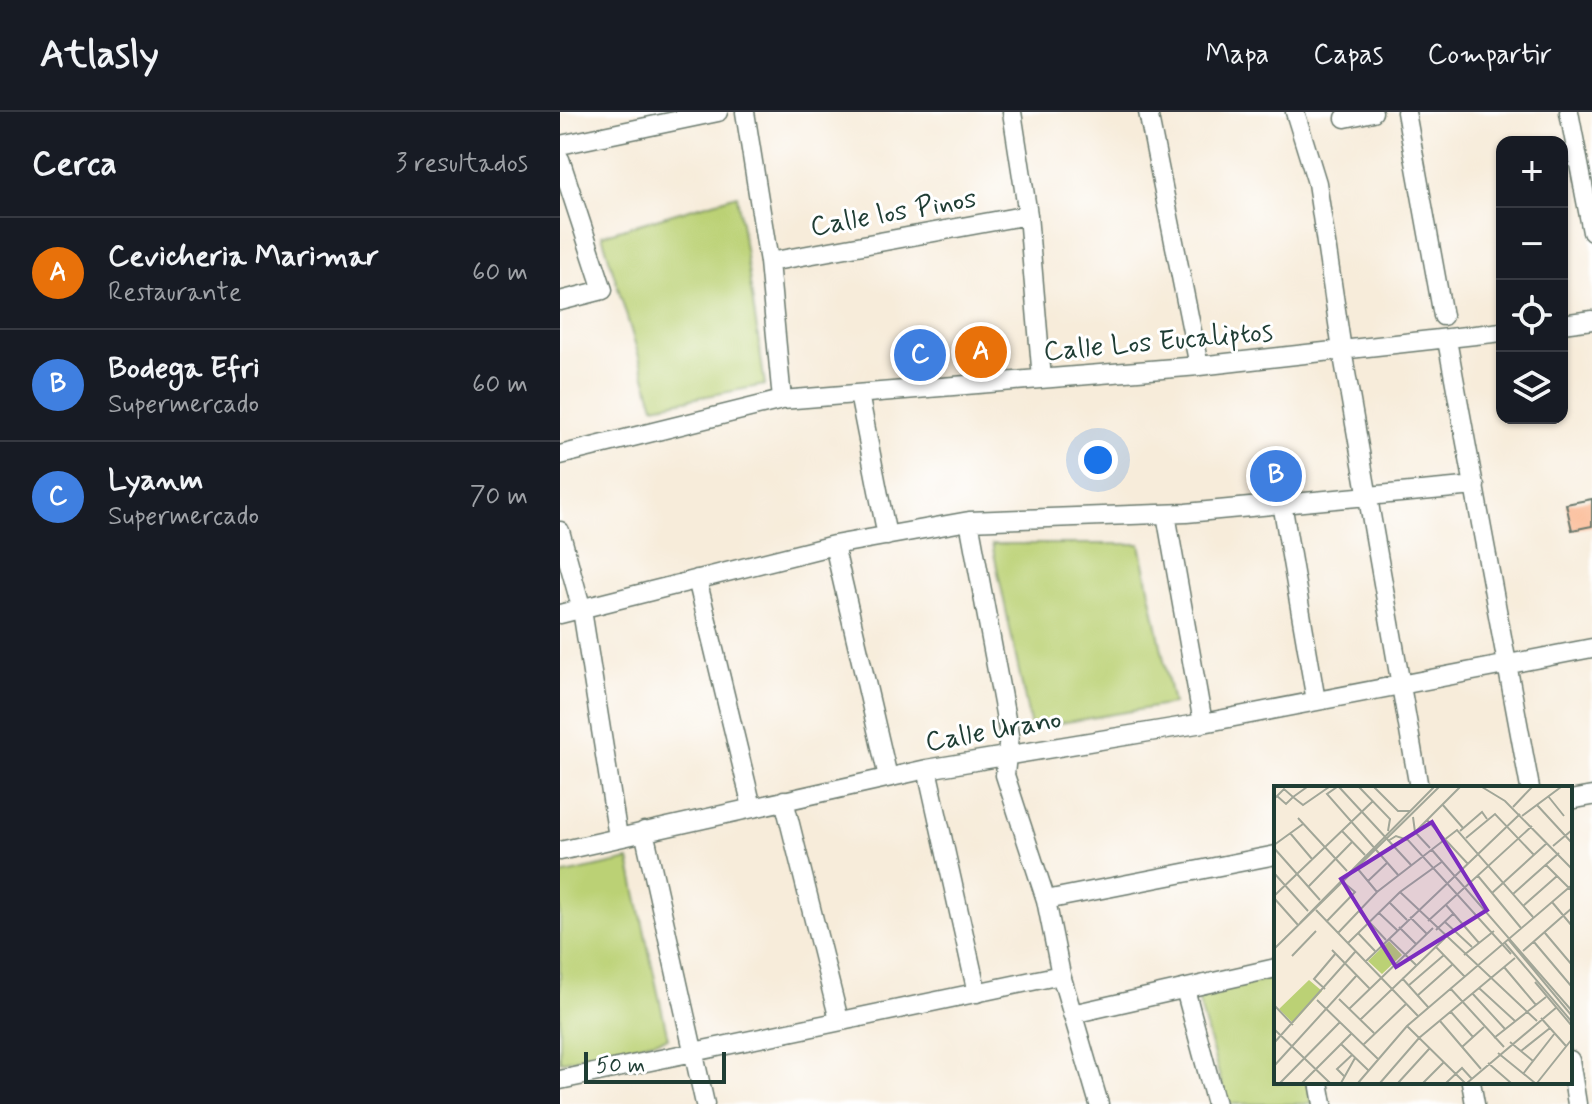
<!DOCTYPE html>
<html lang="es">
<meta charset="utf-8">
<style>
:root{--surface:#171b24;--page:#20242c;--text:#f1f3f6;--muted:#9ea1a6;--line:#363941;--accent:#ea580c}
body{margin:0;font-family:Mynerve,sans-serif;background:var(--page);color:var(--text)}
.controls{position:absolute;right:24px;top:24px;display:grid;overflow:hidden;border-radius:16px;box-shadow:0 2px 6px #0004}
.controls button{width:72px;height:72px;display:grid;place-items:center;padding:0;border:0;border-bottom:2px solid var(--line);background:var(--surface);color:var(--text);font:40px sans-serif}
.scale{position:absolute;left:24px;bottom:20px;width:142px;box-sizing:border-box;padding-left:8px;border:4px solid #1f3d34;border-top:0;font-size:22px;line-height:28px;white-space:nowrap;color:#1f3d34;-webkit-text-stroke:6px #fff;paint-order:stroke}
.you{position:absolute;left:538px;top:348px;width:28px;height:28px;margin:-20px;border:6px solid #fff;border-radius:50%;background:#1a73e8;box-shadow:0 0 0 12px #1a73e833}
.badge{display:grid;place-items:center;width:52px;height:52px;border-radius:50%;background:var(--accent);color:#fff;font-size:26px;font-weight:700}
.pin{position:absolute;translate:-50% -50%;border:4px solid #fff;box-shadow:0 2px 8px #0006}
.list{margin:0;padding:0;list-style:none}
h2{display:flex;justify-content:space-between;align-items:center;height:104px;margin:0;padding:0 32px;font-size:34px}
h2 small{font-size:26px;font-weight:400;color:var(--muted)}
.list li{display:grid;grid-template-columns:52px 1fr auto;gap:24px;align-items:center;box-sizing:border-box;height:112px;padding:0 32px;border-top:2px solid var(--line)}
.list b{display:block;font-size:30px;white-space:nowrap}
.list p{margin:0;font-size:26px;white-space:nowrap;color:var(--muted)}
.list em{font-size:26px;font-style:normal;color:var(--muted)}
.icon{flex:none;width:44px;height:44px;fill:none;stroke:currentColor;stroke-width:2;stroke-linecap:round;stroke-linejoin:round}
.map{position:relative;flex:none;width:1032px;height:992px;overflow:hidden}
header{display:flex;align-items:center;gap:48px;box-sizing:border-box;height:112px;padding:0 40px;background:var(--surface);border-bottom:2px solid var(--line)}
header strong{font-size:38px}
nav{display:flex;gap:44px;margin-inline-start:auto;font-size:28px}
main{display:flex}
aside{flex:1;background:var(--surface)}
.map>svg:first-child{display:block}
</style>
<header>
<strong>Atlasly</strong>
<nav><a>Mapa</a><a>Capas</a><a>Compartir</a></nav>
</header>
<main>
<aside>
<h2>Cerca<small>3 resultados</small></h2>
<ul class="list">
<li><span class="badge" style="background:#e8710a">A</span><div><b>Cevicheria Marimar</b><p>Restaurante</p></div><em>60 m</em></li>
<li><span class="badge" style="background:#3f7fe0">B</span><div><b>Bodega Efri</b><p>Supermercado</p></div><em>60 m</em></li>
<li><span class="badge" style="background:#3f7fe0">C</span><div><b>Lyanm</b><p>Supermercado</p></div><em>70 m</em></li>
</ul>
</aside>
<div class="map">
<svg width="1032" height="992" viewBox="0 0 1032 992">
<rect width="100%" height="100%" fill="#fff"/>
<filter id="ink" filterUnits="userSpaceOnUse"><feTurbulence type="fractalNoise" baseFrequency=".0125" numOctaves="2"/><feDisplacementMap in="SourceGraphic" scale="16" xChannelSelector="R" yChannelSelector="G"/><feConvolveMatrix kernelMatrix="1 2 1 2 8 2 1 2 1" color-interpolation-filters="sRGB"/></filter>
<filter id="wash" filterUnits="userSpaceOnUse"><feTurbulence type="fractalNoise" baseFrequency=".006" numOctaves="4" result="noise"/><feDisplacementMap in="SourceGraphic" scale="32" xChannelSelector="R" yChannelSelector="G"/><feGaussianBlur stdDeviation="1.8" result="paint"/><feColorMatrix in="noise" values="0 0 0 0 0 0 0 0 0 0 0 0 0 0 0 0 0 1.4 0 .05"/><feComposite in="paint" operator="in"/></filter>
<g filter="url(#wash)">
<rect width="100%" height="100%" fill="#f7ecda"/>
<path fill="#bbd175" stroke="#6d8754" stroke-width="2" d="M 177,83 L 205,273 L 94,294 L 42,123 Z
M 432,432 L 580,432 L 613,592 L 471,616 Z
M 69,748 L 108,926 L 0,950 L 0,763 Z
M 716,865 L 716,970 L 749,970 L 753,992 L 667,992 L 637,883 Z"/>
<g id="blocks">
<path fill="#f9af83" d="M 1032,387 L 1032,414 L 1012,418 L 1006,392 Z"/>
</g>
</g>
<g filter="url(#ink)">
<use href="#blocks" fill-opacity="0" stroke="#6b7a6e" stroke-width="2"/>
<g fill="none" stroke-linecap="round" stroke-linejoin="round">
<defs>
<path id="minor" d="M 185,0 L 209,150 L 222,288
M 452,0 L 468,103 L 482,267
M 588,0 L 639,254
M 735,0 L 757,71 L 782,238 L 859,676
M 846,0 L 883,204
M 1009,0 L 1032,120
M 785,6 L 813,0
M 0,33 L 158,0
M 0,47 L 43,178 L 0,189
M 209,150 L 468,103
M 1002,212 L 1032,208
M 887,228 L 970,676
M 299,282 L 327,424
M 0,343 L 222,288 L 639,254 L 942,220
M 722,391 L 756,589
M 606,402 L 643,611
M 409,409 L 449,623 L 445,663 L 486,788 L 501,863 L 539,992
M 0,419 L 22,498 L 58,725
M 274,433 L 328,665
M 137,467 L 192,695
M 0,502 L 274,433 L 409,409 L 626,401 L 915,374
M 367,657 L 417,881
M 224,688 L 279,908
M 1010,688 L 1032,684
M 84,719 L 145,992
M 0,739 L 367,657 L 643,611 L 1032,536
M 486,788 L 716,743
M 625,877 L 656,992
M 512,902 L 716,856
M 1010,948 L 1017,992
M 0,968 L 501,863
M 759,970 L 763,992
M 911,970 L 915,992"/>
</defs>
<use href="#minor" stroke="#6b7a6e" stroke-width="21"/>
<use href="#minor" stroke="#fff" stroke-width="18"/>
</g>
</g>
<g text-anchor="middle" stroke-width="6" stroke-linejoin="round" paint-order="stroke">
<g font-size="28" fill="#1f3d34" stroke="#fff">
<text transform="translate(333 99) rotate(-10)" y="10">Calle los Pinos</text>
<text transform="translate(598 228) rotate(-5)" y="10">Calle Los Eucaliptos</text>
<text transform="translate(433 617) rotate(-10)" y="10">Calle Urano</text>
</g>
</g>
<g transform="translate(714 674)">
<rect width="298" height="298" fill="#f7ecda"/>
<path d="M 115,155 L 128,169 L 108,188 L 94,175 ZM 35,194 L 48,205 L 19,237 L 5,223 Z" fill="#bbd175"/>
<path fill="none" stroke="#a1a698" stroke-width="2" d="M 63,1 L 53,8 L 125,90M 65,1 L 138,80M 85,1 L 116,33 L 114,45M 100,1 L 124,25 L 137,25M 208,1 L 231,15 L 298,83M 3,10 L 12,18 L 19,11 L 29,19 L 55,1M 274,10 L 290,30M 0,13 L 10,3 L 19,11 L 33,1M 168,18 L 189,42M 263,19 L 298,57M 239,21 L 258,1M 248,30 L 287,1M 139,31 L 141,46 L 156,62M 24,32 L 73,85M 153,34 L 194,78M 68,45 L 91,69M 186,45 L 208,26 L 213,33M 16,47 L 38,73M 137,50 L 186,1M 192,52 L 221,28 L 260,69M 114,55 L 122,50 L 134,54 L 237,168M 0,59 L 29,38M 279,60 L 298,44M 0,62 L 46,114M 158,64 L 298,225M 272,79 L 298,105M 83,82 L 103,106M 0,87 L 34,125M 204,90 L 247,142M 94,95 L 114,76M 35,100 L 78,56M 126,106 L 263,235M 218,107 L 273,57M 239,108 L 285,67M 0,110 L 99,15M 0,112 L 24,139M 115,116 L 133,134M 278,116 L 298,140M 172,119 L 205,157M 249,120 L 283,90M 42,124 L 144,230M 85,125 L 112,154M 105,127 L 123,144M 136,131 L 153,148M 154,135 L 258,40M 52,136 L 81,106 L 69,96M 171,136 L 198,161M 26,137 L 160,1M 125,141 L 142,158M 162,144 L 180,127M 64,147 L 103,106 L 183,44 L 259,131M 84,147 L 101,165M 271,147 L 298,179M 115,153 L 142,179M 234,153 L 298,230M 230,156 L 298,236M 260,156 L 298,201M 74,157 L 126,106 L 169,75M 162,161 L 191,191M 0,163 L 165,1M 58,164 L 96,203M 249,165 L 298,122M 190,169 L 220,145M 18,170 L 42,145M 91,176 L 246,28M 230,181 L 262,219M 128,192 L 154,221M 261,196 L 298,240M 134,200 L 170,169M 176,202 L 230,261M 205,202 L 241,235M 51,203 L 40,193 L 62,167M 198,207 L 231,243M 143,210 L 179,178M 65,213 L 100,247M 43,214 L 104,273M 0,219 L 19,239M 75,223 L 159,142M 177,226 L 199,251M 267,232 L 292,260M 86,234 L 171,152M 166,235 L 207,283M 133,240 L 191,297M 0,243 L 56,297M 220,252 L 272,211M 236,256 L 259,275M 0,257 L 81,166M 67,258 L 94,284M 89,259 L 132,218M 188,261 L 210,241M 247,265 L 276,242M 224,267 L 261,297M 214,277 L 237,297M 0,280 L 83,189M 249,288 L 281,247M 71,291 L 63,283 L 78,269M 6,297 L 66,236M 28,297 L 77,248M 67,297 L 81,272M 84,297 L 133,240 L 298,99M 106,297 L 145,252 L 241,172M 124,297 L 155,263M 149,297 L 170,276M 172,297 L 188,282 L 198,293M 193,297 L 283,221M 263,297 L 298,253"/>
<path fill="#7b2cbf" fill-opacity="0.15" stroke="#7b2cbf" stroke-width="4" d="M 158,36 L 213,124 L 122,181 L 67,93 Z"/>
<rect width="298" height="298" fill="none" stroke="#1f3d34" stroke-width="4"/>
</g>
</svg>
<div class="controls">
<button>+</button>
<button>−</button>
<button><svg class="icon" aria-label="locate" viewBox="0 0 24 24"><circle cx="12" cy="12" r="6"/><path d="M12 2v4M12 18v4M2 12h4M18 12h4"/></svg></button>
<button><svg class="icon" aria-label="layers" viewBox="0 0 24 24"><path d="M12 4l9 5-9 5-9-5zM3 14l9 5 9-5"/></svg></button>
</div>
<div class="scale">50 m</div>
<div class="you"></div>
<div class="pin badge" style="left:421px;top:240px;background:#e8710a">A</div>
<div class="pin badge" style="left:716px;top:364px;background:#3f7fe0">B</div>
<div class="pin badge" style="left:360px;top:243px;background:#3f7fe0">C</div>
</div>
</main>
